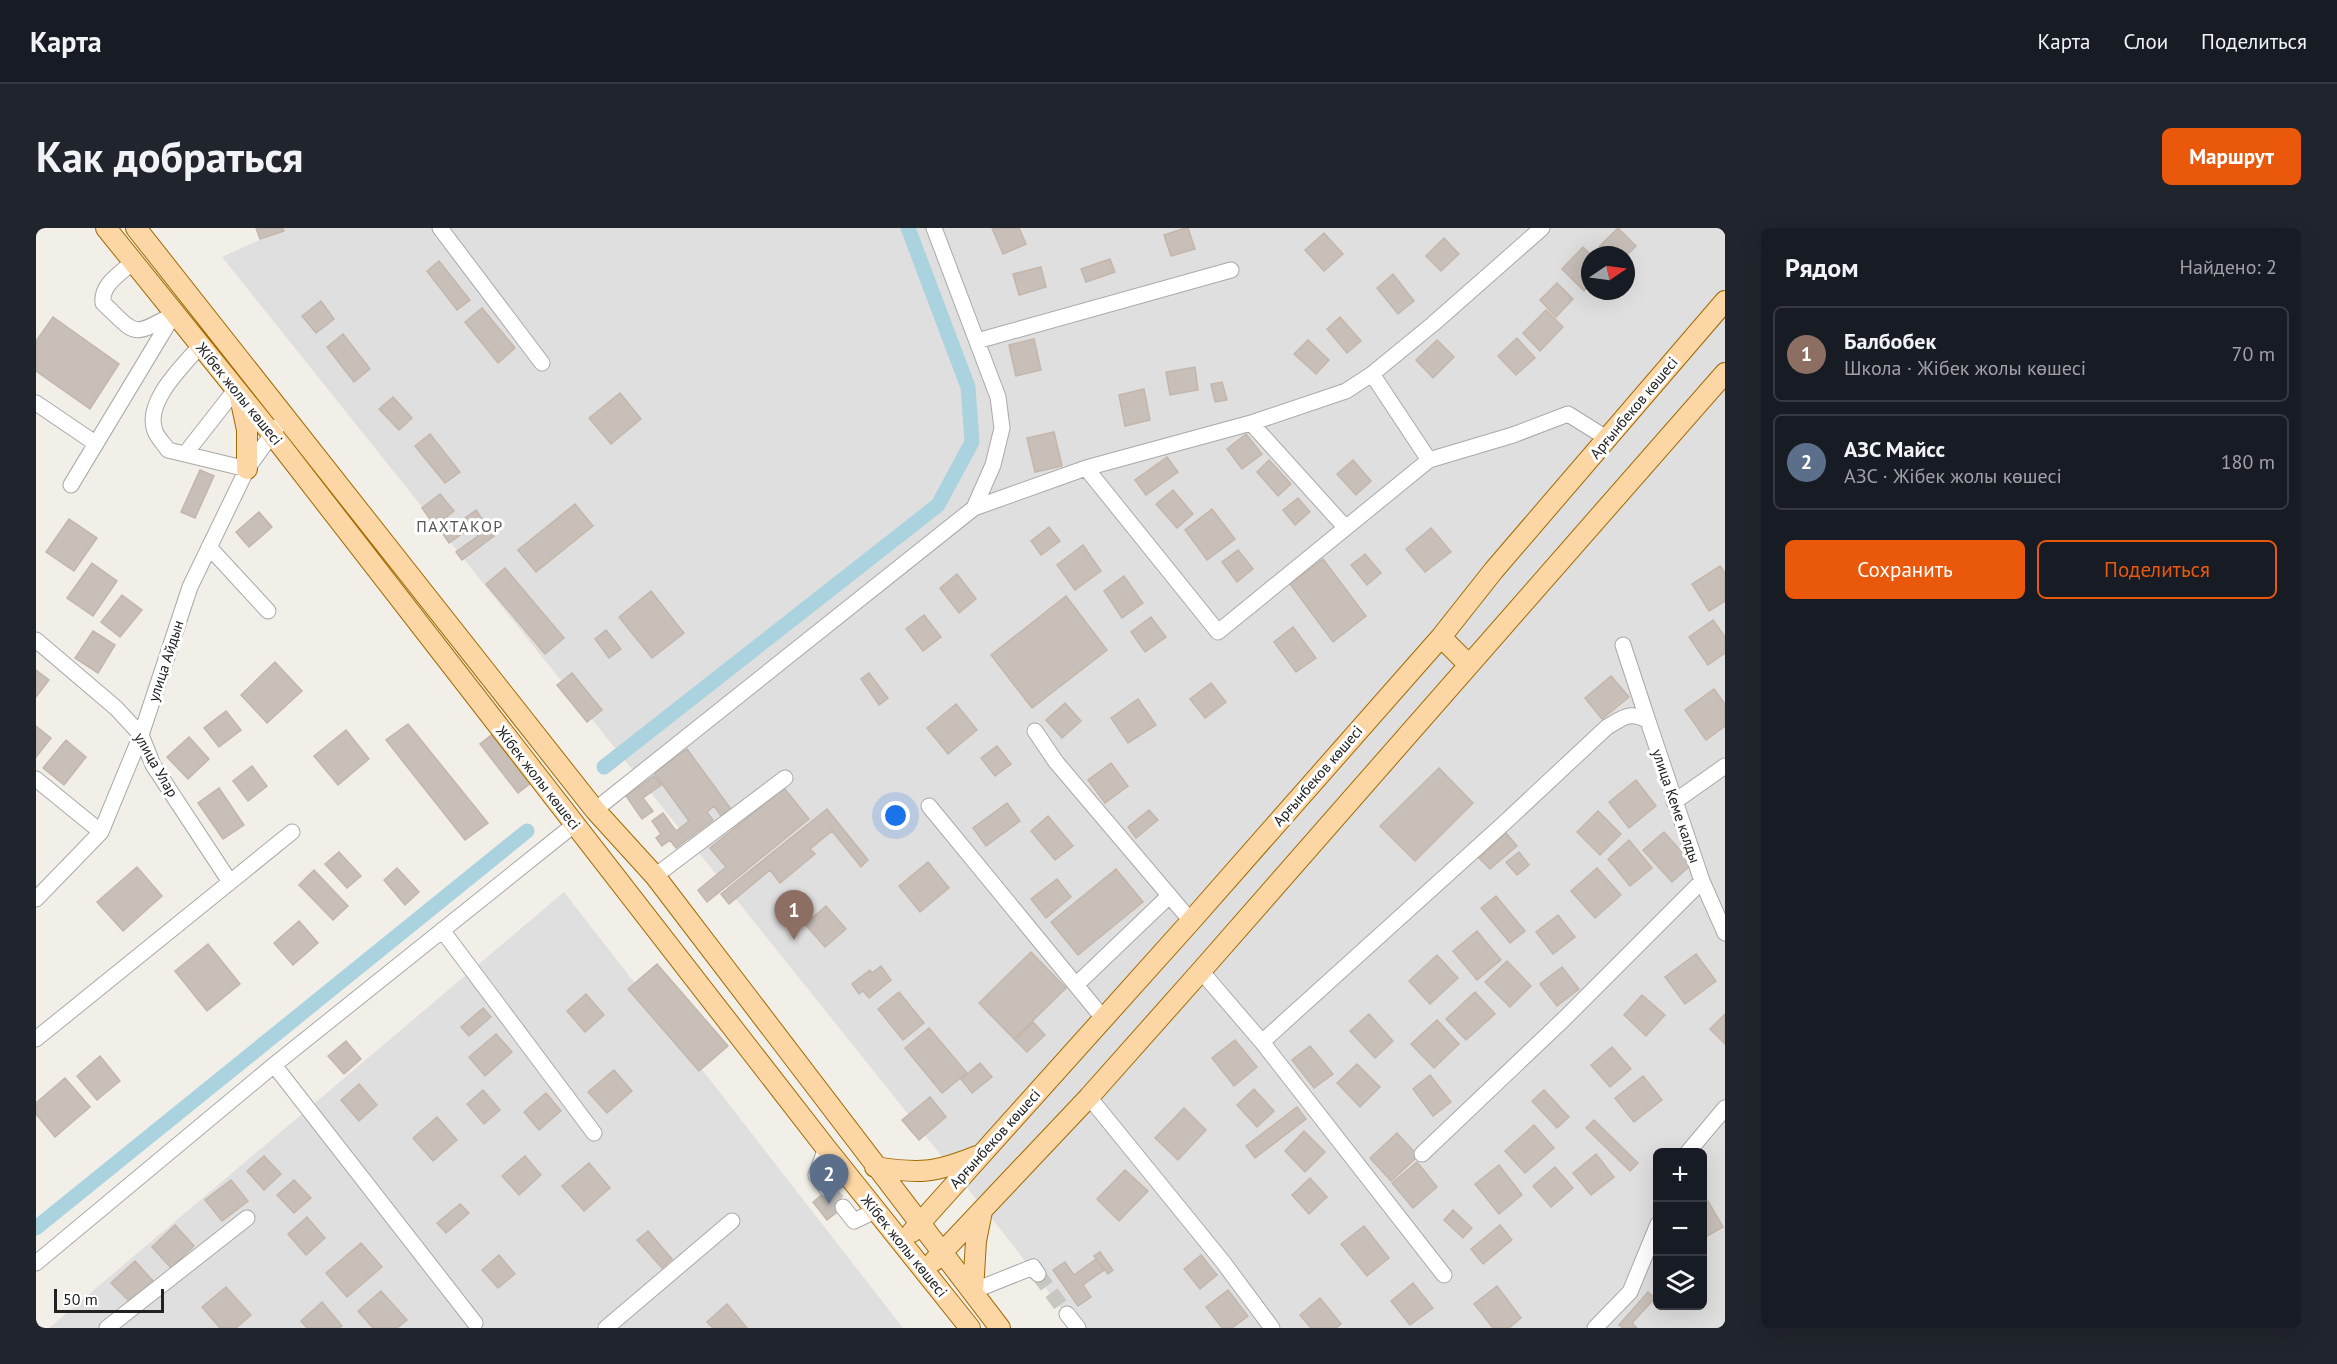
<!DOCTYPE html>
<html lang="ru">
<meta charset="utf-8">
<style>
:root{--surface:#171b24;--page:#20242c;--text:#f1f3f6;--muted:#9ea1a6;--line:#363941;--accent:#ea580c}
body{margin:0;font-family:"PT Sans",sans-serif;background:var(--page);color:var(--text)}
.controls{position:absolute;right:18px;bottom:18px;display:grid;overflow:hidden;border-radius:9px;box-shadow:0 6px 24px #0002}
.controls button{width:54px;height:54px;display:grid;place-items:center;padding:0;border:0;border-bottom:2px solid var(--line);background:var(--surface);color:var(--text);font:30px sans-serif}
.compass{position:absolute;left:1545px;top:18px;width:54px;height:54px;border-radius:50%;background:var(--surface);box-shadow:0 6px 24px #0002;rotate:77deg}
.scale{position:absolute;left:18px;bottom:15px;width:110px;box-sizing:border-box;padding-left:6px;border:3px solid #222;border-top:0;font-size:16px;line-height:21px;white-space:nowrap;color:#222;-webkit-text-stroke:4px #fff;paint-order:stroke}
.you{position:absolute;left:860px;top:588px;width:21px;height:21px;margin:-15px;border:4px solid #fff;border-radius:50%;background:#1a73e8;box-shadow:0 0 0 9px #1a73e833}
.badge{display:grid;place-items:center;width:39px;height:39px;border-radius:50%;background:var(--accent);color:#fff;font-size:20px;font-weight:700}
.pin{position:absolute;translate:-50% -50px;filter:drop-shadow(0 2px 3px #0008)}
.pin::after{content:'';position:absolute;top:32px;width:21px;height:18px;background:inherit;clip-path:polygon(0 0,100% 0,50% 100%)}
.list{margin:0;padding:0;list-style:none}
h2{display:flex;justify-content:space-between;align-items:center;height:78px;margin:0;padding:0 24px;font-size:26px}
h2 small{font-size:20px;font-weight:400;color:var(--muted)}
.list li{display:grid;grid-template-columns:39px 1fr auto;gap:18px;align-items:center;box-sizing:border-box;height:96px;margin:0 12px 12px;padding:0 12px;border:2px solid var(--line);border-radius:9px}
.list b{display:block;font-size:22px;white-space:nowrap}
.list p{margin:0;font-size:20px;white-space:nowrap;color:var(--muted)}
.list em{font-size:20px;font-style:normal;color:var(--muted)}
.actions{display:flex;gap:12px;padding:18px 24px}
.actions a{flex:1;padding:14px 0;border:2px solid var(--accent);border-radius:9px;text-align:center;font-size:21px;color:var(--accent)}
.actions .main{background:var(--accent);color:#fff}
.icon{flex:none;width:33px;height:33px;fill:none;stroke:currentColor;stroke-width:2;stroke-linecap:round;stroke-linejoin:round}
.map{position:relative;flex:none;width:1689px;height:1100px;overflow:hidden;border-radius:9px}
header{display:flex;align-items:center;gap:36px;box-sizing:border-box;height:84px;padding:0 30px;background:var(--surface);border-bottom:2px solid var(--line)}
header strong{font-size:28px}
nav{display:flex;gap:33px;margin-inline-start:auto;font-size:21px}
.intro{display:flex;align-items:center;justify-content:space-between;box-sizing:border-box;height:144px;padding:0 36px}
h1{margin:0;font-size:42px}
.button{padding:15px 27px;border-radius:9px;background:var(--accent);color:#fff;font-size:21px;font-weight:700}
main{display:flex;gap:36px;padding:0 36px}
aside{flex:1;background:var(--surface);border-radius:9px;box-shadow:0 6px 24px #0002}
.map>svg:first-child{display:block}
</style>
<header>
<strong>Карта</strong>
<nav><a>Карта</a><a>Слои</a><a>Поделиться</a></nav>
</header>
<div class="intro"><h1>Как добраться</h1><a class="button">Маршрут</a></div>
<main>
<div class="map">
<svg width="1689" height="1100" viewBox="0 0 1689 1100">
<rect width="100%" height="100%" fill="#f2efe9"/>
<path fill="#e0dfdf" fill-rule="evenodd" d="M 250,0 L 1689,0 L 1689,1100 L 1040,1100 L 976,1016 L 186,29 ZM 1554,27 L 1590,27 L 1590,63 L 1554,63 ZM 1622,924 L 1666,924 L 1666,1078 L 1622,1078 Z
M 528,664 L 867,1100 L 13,1100 Z"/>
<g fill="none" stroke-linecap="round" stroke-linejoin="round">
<path stroke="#aad3df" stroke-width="15" d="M 568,539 L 902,277 L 936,214 L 932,159 L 872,0
M 0,1000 L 491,603"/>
</g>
<path fill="#c7bfb8" stroke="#c4b6ab" stroke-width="1.5" d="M 220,0 L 247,0 L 248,3 L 224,11 Z
M 956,0 L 983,0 L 990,16 L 967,26 Z
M 1149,0 L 1152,0 L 1159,21 L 1135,28 L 1128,7 Z
M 1582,0 L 1600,18 L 1590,28 L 1571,27 L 1563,19 Z
M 1288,5 L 1307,26 L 1288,43 L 1269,22 Z
M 1408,10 L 1423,26 L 1405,43 L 1390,28 Z
M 1547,19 L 1555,27 L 1554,56 L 1548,63 L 1526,41 Z
M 1074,31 L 1079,44 L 1050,54 L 1045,41 Z
M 403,33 L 434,72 L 421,82 L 391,43 Z
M 1005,39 L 1010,59 L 983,67 L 977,46 Z
M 1357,46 L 1378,73 L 1362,86 L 1341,60 Z
M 1521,55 L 1537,71 L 1520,89 L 1504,72 Z
M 285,73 L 298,91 L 280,105 L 266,88 Z
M 446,80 L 479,120 L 462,135 L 429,94 Z
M 1510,82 L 1527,99 L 1504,123 L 1487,105 Z
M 17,89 L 83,136 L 54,181 L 0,143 L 0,113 Z
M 1304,89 L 1325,113 L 1311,125 L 1291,101 Z
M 307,106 L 334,141 L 318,154 L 291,119 Z
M 1481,110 L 1499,130 L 1480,147 L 1462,128 Z
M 998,111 L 1005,142 L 980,148 L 973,117 Z
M 1272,112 L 1293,132 L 1280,146 L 1258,126 Z
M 1401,112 L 1418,129 L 1397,150 L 1380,132 Z
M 1159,139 L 1162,162 L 1134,167 L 1130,144 Z
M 1186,154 L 1191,172 L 1179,174 L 1175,156 Z
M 1108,161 L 1114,192 L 1089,198 L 1083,167 Z
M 584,165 L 605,191 L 575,216 L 553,190 Z
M 357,169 L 376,190 L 363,202 L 343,181 Z
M 1018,204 L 1026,238 L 999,244 L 991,210 Z
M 394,206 L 424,244 L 409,255 L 379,218 Z
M 1210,206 L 1226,226 L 1206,241 L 1191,221 Z
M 1131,229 L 1142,244 L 1110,267 L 1099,252 Z
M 1233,232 L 1255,256 L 1242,268 L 1221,244 Z
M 1317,232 L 1335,253 L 1320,267 L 1301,246 Z
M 164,242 L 178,248 L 159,290 L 145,284 Z
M 1137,262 L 1157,286 L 1141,300 L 1120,276 Z
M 404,266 L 418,283 L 399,298 L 386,280 Z
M 1262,270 L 1274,284 L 1259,297 L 1247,282 Z
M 539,276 L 557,298 L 500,344 L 482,322 Z
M 1176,281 L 1199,311 L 1171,332 L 1149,302 Z
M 440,282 L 458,308 L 426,332 L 420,324 L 442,308 L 436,299 L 413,315 L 407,306 Z
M 223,284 L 236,299 L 213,319 L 200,304 Z
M 33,291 L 61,310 L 38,343 L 10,324 Z
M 1013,299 L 1024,313 L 1005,327 L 995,313 Z
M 1395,300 L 1415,324 L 1389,344 L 1370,321 Z
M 1047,317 L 1065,343 L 1039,362 L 1021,337 Z
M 1202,322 L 1217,341 L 1201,354 L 1186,334 Z
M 1329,326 L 1345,345 L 1331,357 L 1315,337 Z
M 1287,331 L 1330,388 L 1297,414 L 1254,356 Z
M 56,335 L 81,353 L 57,388 L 31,370 Z
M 1684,338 L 1689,345 L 1689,373 L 1673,383 L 1656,356 Z
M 469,340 L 528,410 L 509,426 L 450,356 Z
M 921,346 L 940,371 L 923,385 L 904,360 Z
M 1088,348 L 1107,375 L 1086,390 L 1068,363 Z
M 615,363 L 648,405 L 616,430 L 583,389 Z
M 86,367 L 106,382 L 84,409 L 65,394 Z
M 1030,368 L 1071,422 L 996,480 L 955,427 Z
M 888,387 L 905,409 L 887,423 L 870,401 Z
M 1115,389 L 1130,409 L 1109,424 L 1095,404 Z
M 1677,392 L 1689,409 L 1689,425 L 1672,437 L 1653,409 Z
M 1257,399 L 1280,430 L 1260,444 L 1238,414 Z
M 570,402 L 585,421 L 573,430 L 559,411 Z
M 57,403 L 79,417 L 62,445 L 39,430 Z
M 239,434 L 266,463 L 231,495 L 205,467 Z
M 0,442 L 13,452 L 0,469 Z
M 536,445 L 566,482 L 551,494 L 521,457 Z
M 833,445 L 852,470 L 843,477 L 825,451 Z
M 1575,448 L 1593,469 L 1566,491 L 1549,470 Z
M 1175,455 L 1190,474 L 1169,490 L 1154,471 Z
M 1678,461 L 1689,476 L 1689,498 L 1670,512 L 1649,482 Z
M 1102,471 L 1120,497 L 1092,515 L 1075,490 Z
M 1029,475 L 1045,493 L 1026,510 L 1010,492 Z
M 920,476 L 941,502 L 912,526 L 891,500 Z
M 190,483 L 205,502 L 183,519 L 168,500 Z
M 372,496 L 452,595 L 429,612 L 350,512 Z
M 0,498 L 15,510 L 0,529 Z
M 310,502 L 333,531 L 302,557 L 278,528 Z
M 458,505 L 496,554 L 482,565 L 444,516 Z
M 153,509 L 173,531 L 152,551 L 131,529 Z
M 30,512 L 50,529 L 28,557 L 7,540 Z
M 961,518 L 975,536 L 959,548 L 945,530 Z
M 651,521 L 695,581 L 685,588 L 678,578 L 671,584 L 677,592 L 640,620 L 634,612 L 626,618 L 620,610 L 625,606 L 616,593 L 627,585 L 640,603 L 653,593 L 618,545 Z
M 1075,535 L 1092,558 L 1069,575 L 1052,552 Z
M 216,538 L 231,558 L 212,573 L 197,553 Z
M 1403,540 L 1437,575 L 1379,633 L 1344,598 Z
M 618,548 L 625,557 L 607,570 L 617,583 L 606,591 L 590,568 Z
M 1600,552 L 1620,578 L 1593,600 L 1573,574 Z
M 183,560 L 208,597 L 187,611 L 162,575 Z
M 748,560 L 773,591 L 671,674 L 662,662 L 690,639 L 674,620 Z
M 971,575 L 984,593 L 950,618 L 937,600 Z
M 791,581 L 832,632 L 825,639 L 796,603 L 774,621 L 779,626 L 744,655 L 734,642 L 693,676 L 685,666 Z
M 1113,582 L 1122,592 L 1100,610 L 1092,599 Z
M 1562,583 L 1585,606 L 1564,627 L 1541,604 Z
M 1012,588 L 1037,618 L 1019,632 L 995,603 Z
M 1628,604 L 1656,636 L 1636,654 L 1607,622 Z
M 1470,605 L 1481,618 L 1454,641 L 1443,630 Z
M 1593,612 L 1616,640 L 1594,658 L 1572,631 Z
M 303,624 L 325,648 L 311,660 L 289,636 Z
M 1483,624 L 1493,637 L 1481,647 L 1470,634 Z
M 892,634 L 913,660 L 884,684 L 863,658 Z
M 101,639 L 126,668 L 87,703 L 61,674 Z
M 361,640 L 383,664 L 369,677 L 348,652 Z
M 1561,640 L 1585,667 L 1559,690 L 1535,663 Z
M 1080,641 L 1107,674 L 1042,727 L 1015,694 Z
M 278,642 L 312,678 L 297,692 L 263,657 Z
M 1021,651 L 1035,669 L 1010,690 L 995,671 Z
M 1460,668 L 1489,703 L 1474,715 L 1445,680 Z
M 790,678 L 810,701 L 789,719 L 769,696 Z
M 1522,687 L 1539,709 L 1517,726 L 1500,704 Z
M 263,693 L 282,715 L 257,737 L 238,715 Z
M 1441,703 L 1465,732 L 1441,752 L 1417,723 Z
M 172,716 L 204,756 L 171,783 L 139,743 Z
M 995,724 L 1030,760 L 978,811 L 943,775 Z
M 1660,726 L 1680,753 L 1649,776 L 1629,749 Z
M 1401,727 L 1422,750 L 1394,776 L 1373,753 Z
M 1471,733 L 1495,758 L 1474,779 L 1449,754 Z
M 621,736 L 692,818 L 663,843 L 592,761 Z
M 845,738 L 855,752 L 833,770 L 827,763 L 823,766 L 816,756 L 834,742 L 836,745 Z
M 1526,739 L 1543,761 L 1521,778 L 1504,756 Z
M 863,764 L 888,795 L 867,812 L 842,781 Z
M 1439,764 L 1459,786 L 1430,812 L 1410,791 Z
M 550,766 L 568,787 L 549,804 L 531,783 Z
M 1606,767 L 1629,787 L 1610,808 L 1588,787 Z
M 447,780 L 455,789 L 433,808 L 425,799 Z
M 1333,786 L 1357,813 L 1339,830 L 1314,803 Z
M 1689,786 L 1689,816 L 1674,801 Z
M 1401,792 L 1423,816 L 1398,840 L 1375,816 Z
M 997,794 L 1009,807 L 991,824 L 979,812 Z
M 893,800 L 931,845 L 906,865 L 869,820 Z
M 460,806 L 476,824 L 449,848 L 433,829 Z
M 1199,812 L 1221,839 L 1198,858 L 1176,830 Z
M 310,813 L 325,831 L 308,846 L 292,828 Z
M 1274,818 L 1297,846 L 1278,860 L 1256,832 Z
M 1576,819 L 1595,841 L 1574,859 L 1555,837 Z
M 64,828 L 84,853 L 61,872 L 41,848 Z
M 944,835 L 956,849 L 936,865 L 925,851 Z
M 1321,836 L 1344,859 L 1324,879 L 1301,855 Z
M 578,842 L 596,863 L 571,885 L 552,864 Z
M 1394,847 L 1415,874 L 1397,888 L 1377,861 Z
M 1607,848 L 1626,872 L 1598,894 L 1579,870 Z
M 29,850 L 54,879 L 19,909 L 0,886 L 0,875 Z
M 323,856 L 341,877 L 323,893 L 305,872 Z
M 1218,861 L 1238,883 L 1221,899 L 1201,877 Z
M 447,862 L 464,882 L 448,896 L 431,876 Z
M 1508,862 L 1533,889 L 1521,900 L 1496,873 Z
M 510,865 L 525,883 L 503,902 L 488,884 Z
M 894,869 L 910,889 L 883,912 L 866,892 Z
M 1261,879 L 1270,891 L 1219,930 L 1210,918 Z
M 1148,880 L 1170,902 L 1142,932 L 1119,910 Z
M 401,889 L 421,912 L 397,933 L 377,910 Z
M 1558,892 L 1602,935 L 1594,943 L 1550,900 Z
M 1498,897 L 1518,920 L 1489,945 L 1469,923 Z
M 1268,903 L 1289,924 L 1269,944 L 1249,923 Z
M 1361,905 L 1382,928 L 1355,953 L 1334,930 Z
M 1560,926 L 1578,949 L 1555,967 L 1537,945 Z
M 228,928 L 245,946 L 228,962 L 211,943 Z
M 489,928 L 505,947 L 483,967 L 466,948 Z
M 1381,934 L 1401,959 L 1377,980 L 1356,955 Z
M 553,935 L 574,960 L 548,983 L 526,958 Z
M 1463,937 L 1486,967 L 1463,986 L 1439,956 Z
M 1519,939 L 1537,960 L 1515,979 L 1497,958 Z
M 1089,942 L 1112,963 L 1083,993 L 1061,971 Z
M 1274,950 L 1291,969 L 1273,986 L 1256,967 Z
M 195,952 L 212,973 L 186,993 L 169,972 Z
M 258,952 L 275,970 L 258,985 L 241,967 Z
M 794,960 L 809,978 L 791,992 L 777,974 Z
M 1672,973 L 1687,999 L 1666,1011 L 1666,976 Z
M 424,976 L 433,985 L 410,1005 L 401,995 Z
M 1417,982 L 1436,1000 L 1427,1010 L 1408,992 Z
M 271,989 L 289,1010 L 270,1027 L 252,1006 Z
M 139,997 L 158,1018 L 135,1040 L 116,1019 Z
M 1464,997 L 1476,1012 L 1447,1036 L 1435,1021 Z
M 1328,998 L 1353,1030 L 1331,1048 L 1305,1016 Z
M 612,1003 L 636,1031 L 626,1040 L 601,1012 Z
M 325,1015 L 346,1039 L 311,1069 L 290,1045 Z
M 1064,1024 L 1077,1042 L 1072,1046 L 1058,1028 Z
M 463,1027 L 479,1046 L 462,1060 L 446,1042 Z
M 1165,1027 L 1181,1047 L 1164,1061 L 1148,1041 Z
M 1060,1031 L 1068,1042 L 1047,1057 L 1055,1069 L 1042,1078 L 1017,1042 L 1029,1034 L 1038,1047 Z
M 99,1033 L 118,1054 L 95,1075 L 75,1055 Z
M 1377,1055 L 1397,1080 L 1374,1097 L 1355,1073 Z
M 1461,1058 L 1485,1090 L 1473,1100 L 1457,1100 L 1438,1076 Z
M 190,1059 L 215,1087 L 200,1100 L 184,1100 L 166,1079 Z
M 1192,1062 L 1212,1088 L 1196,1100 L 1186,1100 L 1170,1079 Z
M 345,1063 L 371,1092 L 361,1100 L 337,1100 L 322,1083 Z
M 1612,1064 L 1619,1070 L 1596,1095 L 1601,1100 L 1587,1100 L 1583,1097 Z
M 1284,1070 L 1305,1096 L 1300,1100 L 1275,1100 L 1264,1087 Z
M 286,1074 L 306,1098 L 303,1100 L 271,1100 L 265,1093 Z
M 691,1076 L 711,1100 L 677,1100 L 671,1094 Z"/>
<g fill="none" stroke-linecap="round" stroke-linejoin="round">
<path stroke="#c8c6c1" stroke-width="15" stroke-dasharray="15 8" stroke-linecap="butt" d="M 792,962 L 807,979
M 1002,1046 L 1031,1086"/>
<defs>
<path id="minor" d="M 404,0 L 506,135
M 97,34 C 84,46 65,56 67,75 C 100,106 95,110 136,87
M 941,113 L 1195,42
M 164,118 C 147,138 108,174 119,203 C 121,209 128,216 132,222 L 211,241
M 1336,146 L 1393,232
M 0,175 L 59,215
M 1215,195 L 1309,299
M 149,226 L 200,161
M 1050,240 L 1182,404 L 1393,232 L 1477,207 L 1532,186 L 1572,211
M 35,257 L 138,86
M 938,280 L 1050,240 L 1215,195 L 1310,163 L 1336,146 L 1397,96 L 1506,0
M 173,319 L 232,383
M 0,412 L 80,480 L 105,507 L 117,537 L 194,654
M 1587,417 L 1612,493
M 999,503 L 1020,534 L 1155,693
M 0,551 L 65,604
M 1638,574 L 1689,538
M 893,578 L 1067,790
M 559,582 L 938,280 L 957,237 L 966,200 L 962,169 L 898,0
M 619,648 L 749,550
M 0,671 L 65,604 L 105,507 L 154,359 L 211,241 L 241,199
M 406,702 L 558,905
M 1165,743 L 1226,814 L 1465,598 L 1571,499 C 1587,490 1594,482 1612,493 L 1666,653 L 1689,705
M 1040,757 L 1133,668
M 0,811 L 256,604
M 1226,814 L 1408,1047
M 238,837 L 439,1095
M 1053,869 L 1187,1034 L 1236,1100
M 790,920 L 780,947 L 792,962
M 1652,924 L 1689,880
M 1386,926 L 1529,790 L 1666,653
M 807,979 L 818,993 L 839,983
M 0,1035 L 238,837 L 539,596
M 937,1063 L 997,1039 L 1002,1046
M 1031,1086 L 1042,1100
M 71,1100 L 211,990
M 570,1100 L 696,993
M 1559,1100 L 1594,1064 L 1622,996"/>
<path id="major" d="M 70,0 L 236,206 L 790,920 L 934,1100
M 100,0 L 559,582 L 619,648 L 964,1100
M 204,169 L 211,202 L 211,241
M 1405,409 L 1432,436
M 839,939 C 883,946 899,945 941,928
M 876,1004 L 1155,693 L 1405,409 L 1458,342 L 1689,73
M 898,1033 L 1053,869 L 1165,743 L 1689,145
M 937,1063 L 940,1013 L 946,983"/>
</defs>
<use href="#minor" stroke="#a9a9a9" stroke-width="17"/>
<use href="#major" stroke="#a06b00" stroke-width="22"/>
<use href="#minor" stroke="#fff" stroke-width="15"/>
<use href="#major" stroke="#fcd6a4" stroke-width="20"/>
</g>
<g text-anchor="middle" stroke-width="6" stroke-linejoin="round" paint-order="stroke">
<g font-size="15" fill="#222" stroke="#fff">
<text transform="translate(203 166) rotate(51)" y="5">Жібек жолы көшесі</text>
<text transform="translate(1598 180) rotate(-50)" y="5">Арғынбеков көшесі</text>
<text transform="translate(130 433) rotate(-72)" y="5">улица Айдын</text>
<text transform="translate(120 537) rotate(60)" y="5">улица Улар</text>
<text transform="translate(1282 548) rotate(-49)" y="5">Арғынбеков көшесі</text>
<text transform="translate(502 550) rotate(52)" y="5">Жібек жолы көшесі</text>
<text transform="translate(1640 578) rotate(71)" y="5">улица Кеме калды</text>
<text transform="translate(959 911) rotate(-48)" y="5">Арғынбеков көшесі</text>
<text transform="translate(868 1018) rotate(51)" y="5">Жібек жолы көшесі</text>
</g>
<g font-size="16" letter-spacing="1.5" fill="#555" stroke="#fff">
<text x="424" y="304">ПАХТАКОР</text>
</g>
</g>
</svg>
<div class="controls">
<button>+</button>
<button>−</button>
<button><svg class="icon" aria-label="layers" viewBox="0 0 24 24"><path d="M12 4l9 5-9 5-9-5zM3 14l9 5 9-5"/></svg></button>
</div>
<svg class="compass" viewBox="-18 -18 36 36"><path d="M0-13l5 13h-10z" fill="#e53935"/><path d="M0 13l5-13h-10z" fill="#9ea1a6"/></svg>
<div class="scale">50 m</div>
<div class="you"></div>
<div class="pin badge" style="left:758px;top:712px;background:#8d6e63">1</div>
<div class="pin badge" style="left:793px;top:976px;background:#5c6f8a">2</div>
</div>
<aside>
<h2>Рядом<small>Найдено: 2</small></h2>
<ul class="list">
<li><span class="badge" style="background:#8d6e63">1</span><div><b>Балбобек</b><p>Школа · Жібек жолы көшесі</p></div><em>70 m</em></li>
<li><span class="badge" style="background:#5c6f8a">2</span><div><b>АЗС Майсс</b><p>АЗС · Жібек жолы көшесі</p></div><em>180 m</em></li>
</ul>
<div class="actions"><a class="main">Сохранить</a><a>Поделиться</a></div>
</aside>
</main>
